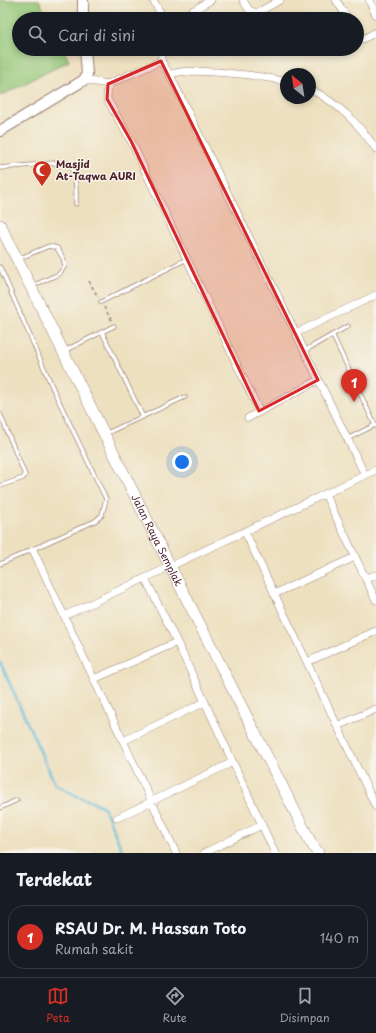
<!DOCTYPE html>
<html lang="id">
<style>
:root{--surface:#171b24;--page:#20242c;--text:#f1f3f6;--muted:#9ea1a6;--line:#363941;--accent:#d93025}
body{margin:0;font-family:"Playpen Sans",sans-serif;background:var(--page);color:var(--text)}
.compass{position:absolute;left:280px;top:68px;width:36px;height:36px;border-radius:50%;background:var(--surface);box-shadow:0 2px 6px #0003;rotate:330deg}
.you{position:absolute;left:182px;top:462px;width:14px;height:14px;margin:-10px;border:3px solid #fff;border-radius:50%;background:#1a73e8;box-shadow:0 0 0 6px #1a73e833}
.badge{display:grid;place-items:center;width:26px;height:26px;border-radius:50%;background:var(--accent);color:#fff;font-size:13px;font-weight:700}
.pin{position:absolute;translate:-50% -33px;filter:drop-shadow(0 1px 2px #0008)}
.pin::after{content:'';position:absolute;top:21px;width:14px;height:12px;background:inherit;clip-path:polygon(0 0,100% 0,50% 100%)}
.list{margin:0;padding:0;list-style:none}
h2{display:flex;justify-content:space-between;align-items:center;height:52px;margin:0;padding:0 16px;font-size:17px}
h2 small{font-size:13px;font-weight:400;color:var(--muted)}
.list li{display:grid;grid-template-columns:26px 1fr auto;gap:12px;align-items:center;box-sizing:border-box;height:64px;margin:0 8px 8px;padding:0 8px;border:1px solid var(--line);border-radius:16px}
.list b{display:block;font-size:15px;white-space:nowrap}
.list p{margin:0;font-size:13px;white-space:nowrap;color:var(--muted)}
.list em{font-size:13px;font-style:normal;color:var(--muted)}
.icon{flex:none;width:22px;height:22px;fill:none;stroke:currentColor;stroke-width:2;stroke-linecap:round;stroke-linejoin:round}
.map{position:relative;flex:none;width:376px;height:853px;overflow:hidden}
.search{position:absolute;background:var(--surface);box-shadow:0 2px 6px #0003;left:12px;right:12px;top:12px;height:44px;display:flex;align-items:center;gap:10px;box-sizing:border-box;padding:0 14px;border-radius:22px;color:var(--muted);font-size:15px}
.sheet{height:124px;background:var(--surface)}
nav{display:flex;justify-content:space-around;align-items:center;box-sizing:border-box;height:56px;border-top:1px solid var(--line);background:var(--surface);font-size:11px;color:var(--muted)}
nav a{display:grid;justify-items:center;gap:2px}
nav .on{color:var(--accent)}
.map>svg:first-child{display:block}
</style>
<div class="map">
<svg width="376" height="853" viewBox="0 0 376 853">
<rect width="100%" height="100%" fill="#f7f3e8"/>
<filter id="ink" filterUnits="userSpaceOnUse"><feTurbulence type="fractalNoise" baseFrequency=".025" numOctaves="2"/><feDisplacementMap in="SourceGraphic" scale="8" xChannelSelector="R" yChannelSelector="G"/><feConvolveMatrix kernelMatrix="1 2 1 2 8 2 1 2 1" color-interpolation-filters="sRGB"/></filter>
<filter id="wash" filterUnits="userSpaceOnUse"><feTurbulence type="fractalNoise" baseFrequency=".012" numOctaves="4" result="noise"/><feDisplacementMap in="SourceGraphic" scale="16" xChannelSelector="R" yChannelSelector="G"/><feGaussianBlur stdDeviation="0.9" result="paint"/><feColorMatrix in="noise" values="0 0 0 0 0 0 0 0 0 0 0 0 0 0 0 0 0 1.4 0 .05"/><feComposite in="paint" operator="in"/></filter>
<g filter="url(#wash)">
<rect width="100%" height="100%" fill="#ede0bf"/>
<path fill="#94c778" stroke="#6f7352" d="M 0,0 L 39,0 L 48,19 L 19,19 L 19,49 L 63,49 L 69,61 L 0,96 Z"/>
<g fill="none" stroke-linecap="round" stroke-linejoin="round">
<path stroke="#5bbad9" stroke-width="2.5" d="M 0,662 L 55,784 L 75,795 L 104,807 L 123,853"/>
</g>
</g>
<g filter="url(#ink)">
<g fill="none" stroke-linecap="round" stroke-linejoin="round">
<defs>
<path id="lane" d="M 0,168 L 65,162 C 78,170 76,191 76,204
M 18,259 L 49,246 L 57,248 L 63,258 L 65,266 L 59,274 L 32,286
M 0,267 L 54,391 L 106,499 L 102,515 L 95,521 L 0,564
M 101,302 L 187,259
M 102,332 L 143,417
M 333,336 L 375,425
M 64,351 L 114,326
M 304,351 L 348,326
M 0,414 L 25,475 L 23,478 L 0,486
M 107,433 L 185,397
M 347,439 L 375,425 L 376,426
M 0,808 L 17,800"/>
<path id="street" d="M 153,0 L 164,19
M 243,0 L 249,10 L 257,13 L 280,0
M 336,0 L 348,19
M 369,0 L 376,15
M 178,19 L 211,0
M 357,34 L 363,39 L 376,32
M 163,49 L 161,61 L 170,75 L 365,475
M 161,61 L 108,84 L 107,99 L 131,141 L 259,411
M 170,75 C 184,66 267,76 286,82
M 84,80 L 108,84
M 310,89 C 339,104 358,123 376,149
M 296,333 L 376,295
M 248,418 L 318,380
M 325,494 L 376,600
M 245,532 L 376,807
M 33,550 L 176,853
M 145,578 L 177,642 L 275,853
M 365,578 L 376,575
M 274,594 L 355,557
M 64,616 L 376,470
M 307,662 L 376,631
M 94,679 L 177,642
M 337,726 L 376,709
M 123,741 L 205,702
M 117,818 L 233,762
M 204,853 L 262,825"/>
<path id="secondary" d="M 83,0 L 83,19
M 0,131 L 84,80 L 87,74 L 85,49"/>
<g id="primary">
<path id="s1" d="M 0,225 L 170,566 L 310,841 L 318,853"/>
</g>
</defs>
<use href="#lane" stroke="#9c8075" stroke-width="5"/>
<use href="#street" stroke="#9c8075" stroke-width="8"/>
<use href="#secondary" stroke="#9c8075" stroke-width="12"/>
<use href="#primary" stroke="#9c8075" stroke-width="12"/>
<path stroke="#9c8075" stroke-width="1.5" stroke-dasharray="3 3" stroke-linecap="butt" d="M 89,281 L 98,297
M 104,307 L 112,321"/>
<use href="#lane" stroke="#fff" stroke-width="3.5"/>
<use href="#street" stroke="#fff" stroke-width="7"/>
<use href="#secondary" stroke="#fff" stroke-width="10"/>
<use href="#primary" stroke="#fff" stroke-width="11"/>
</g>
</g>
<path fill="#d62828" fill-opacity="0.2" stroke="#d62828" stroke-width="3" stroke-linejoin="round" d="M 161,61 L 318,380 L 259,411 L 131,141 L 107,99 L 108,84 Z"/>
<defs>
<symbol id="mosque-pin" viewBox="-11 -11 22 30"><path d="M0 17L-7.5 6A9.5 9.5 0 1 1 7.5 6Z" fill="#c8321e" stroke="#f7f3e8"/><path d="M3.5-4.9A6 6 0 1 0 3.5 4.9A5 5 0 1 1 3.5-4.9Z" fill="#fff"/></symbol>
</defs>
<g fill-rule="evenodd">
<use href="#mosque-pin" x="31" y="159" width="22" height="30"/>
</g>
<g text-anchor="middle" stroke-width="3" stroke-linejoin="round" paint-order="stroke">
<g font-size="10" font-weight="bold" fill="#4a1f2b" stroke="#f7f3e8" text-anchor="start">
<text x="56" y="168">Masjid<tspan x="56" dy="12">At-Taqwa AURI</tspan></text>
</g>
<g font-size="10" fill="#4a1f2b" stroke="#f7f3e8">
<text dy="4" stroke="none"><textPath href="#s1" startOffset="352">Jalan Raya Semplak</textPath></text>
</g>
</g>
</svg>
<svg class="compass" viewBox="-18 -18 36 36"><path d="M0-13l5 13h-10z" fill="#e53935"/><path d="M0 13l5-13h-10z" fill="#9ea1a6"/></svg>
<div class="you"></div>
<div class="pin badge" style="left:354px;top:402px">1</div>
<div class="search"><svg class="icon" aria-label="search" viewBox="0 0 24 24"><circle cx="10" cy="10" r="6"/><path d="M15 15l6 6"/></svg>Cari di sini</div>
</div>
<section class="sheet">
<h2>Terdekat<small></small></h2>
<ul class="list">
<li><span class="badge">1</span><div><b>RSAU Dr. M. Hassan Toto</b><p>Rumah sakit</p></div><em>140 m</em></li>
</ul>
</section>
<nav>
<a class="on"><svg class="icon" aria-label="map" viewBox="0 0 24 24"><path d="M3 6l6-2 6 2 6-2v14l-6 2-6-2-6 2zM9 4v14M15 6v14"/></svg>Peta</a>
<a><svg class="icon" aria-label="directions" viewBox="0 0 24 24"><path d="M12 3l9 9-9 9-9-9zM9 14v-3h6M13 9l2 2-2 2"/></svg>Rute</a>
<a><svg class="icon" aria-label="saved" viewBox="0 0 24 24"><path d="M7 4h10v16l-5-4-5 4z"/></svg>Disimpan</a>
</nav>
